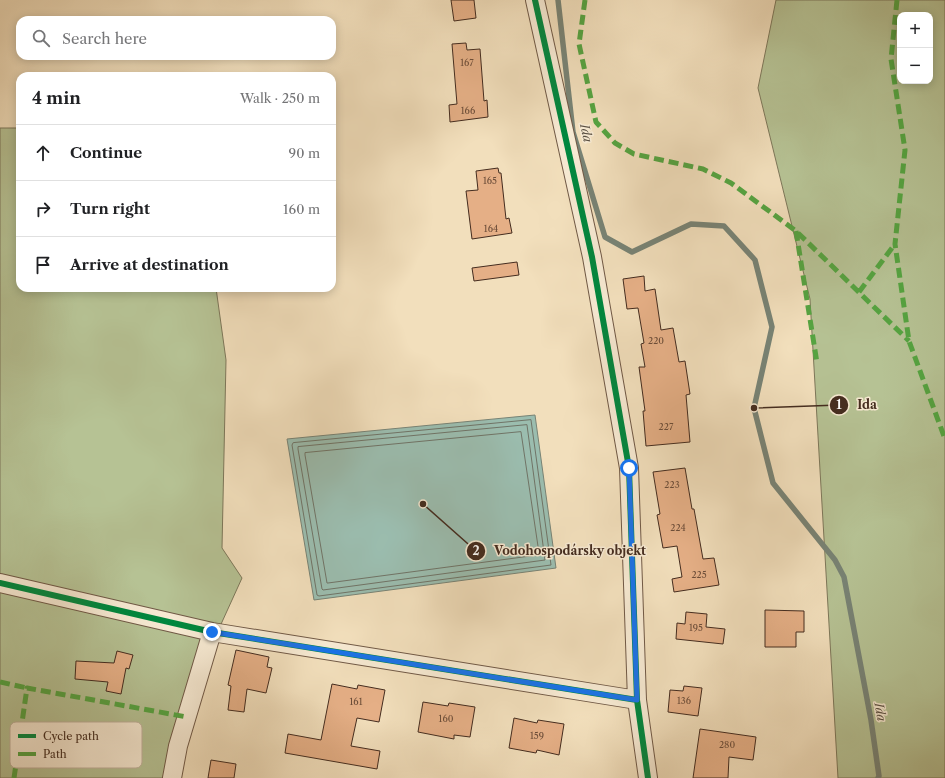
<!DOCTYPE html>
<meta charset="utf-8">
<style>
:root{--surface:#fff;--page:#f6f6f6;--text:#202124;--muted:#757577;--line:#e0e0e0}
body{margin:0;font-family:"Libre Caslon Text",serif;background:var(--page);color:var(--text)}
.controls{position:absolute;right:12px;top:12px;display:grid;overflow:hidden;border-radius:8px;box-shadow:0 2px 10px #0003}
.controls button{width:36px;height:36px;display:grid;place-items:center;padding:0;border:0;border-bottom:1px solid var(--line);background:var(--surface);color:var(--text);font:20px sans-serif}
.stop{position:absolute;width:12px;height:12px;margin:-9px;border:3px solid #1a73e8;border-radius:50%;background:#fff}
.stop.end{background:#1a73e8;border-color:#fff;box-shadow:0 1px 4px #0008}
.list{margin:0;padding:0;list-style:none}
h2{display:flex;justify-content:space-between;align-items:center;height:52px;margin:0;padding:0 16px;font-size:17px}
h2 small{font-size:13px;font-weight:400;color:var(--muted)}
.list li{display:grid;grid-template-columns:26px 1fr auto;gap:12px;align-items:center;box-sizing:border-box;height:56px;padding:0 16px;border-top:1px solid var(--line)}
.list b{display:block;font-size:15px;white-space:nowrap}
.list em{font-size:13px;font-style:normal;color:var(--muted)}
.icon{flex:none;width:22px;height:22px;fill:none;stroke:currentColor;stroke-width:2;stroke-linecap:round;stroke-linejoin:round}
.map{position:relative;flex:none;width:945px;height:778px;overflow:hidden}
.search{position:absolute;background:var(--surface);box-shadow:0 2px 10px #0003;left:16px;top:16px;width:320px;height:44px;display:flex;align-items:center;gap:10px;box-sizing:border-box;padding:0 14px;border-radius:12px;color:var(--muted);font-size:15px}
.panel{position:absolute;background:var(--surface);box-shadow:0 2px 10px #0003;left:16px;top:72px;width:320px;height:220px;border-radius:12px}
.map>svg:first-child{display:block}
</style>
<div class="map">
<svg width="945" height="778" viewBox="0 0 945 778">
<rect width="100%" height="100%" fill="#f2dfbc"/>
<filter id="stains"><feTurbulence type="fractalNoise" baseFrequency=".005" numOctaves="4"/><feColorMatrix values="0 0 0 0 .2 0 0 0 0 .09 0 0 0 0 .02 0 0 0 .5 -.17"/></filter>
<radialGradient id="worn" r=".72"><stop offset=".6" stop-color="#630" stop-opacity="0"/><stop offset="1" stop-color="#630" stop-opacity=".3"/></radialGradient>
<path fill="#b6c294" stroke="#7d775a" fill-rule="evenodd" d="M 776,0 L 945,0 L 945,778 L 838,778 L 810,299 L 758,88 ZM 900,15 L 930,15 L 930,81 L 900,81 Z
M 0,128 L 20,128 L 20,288 L 216,288 L 226,360 L 222,548 L 242,578 L 217,633 L 168,778 L 0,778 Z"/>
<path fill="#9bbdaf" stroke="#788375" d="M 535,415 L 556,568 L 314,600 L 287,439 Z"/>
<g fill="none" stroke-linecap="round" stroke-linejoin="round">
<path stroke="#707467" stroke-width="1" d="M 531,420 L 551,565 L 319,596 L 317,595 L 292,445 L 293,443 Z
M 527,425 L 545,560 L 323,590 L 322,589 L 298,449 L 298,447 Z
M 521,432 L 539,553 L 538,555 L 328,583 L 327,583 L 305,455 L 305,453 Z"/>
<path stroke="#788375" stroke-width="5.5" d="M 558,0 L 573,132 L 605,237 L 632,252 L 691,224 L 724,226 L 755,260 L 772,327 L 754,408 L 773,483 L 835,560 L 844,577 L 871,720 L 879,776 L 878,778"/>
</g>
<path fill="#e5af86" stroke="#442c1f" d="M 451,0 L 474,0 L 476,18 L 454,21 Z
M 466,43 L 467,50 L 480,49 L 484,101 L 487,100 L 488,117 L 450,122 L 449,105 L 457,104 L 452,44 Z
M 498,168 L 499,173 L 501,173 L 506,219 L 509,218 L 512,233 L 472,239 L 466,191 L 478,190 L 476,171 Z
M 517,262 L 519,275 L 474,281 L 472,268 Z
M 644,276 L 645,291 L 655,289 L 661,330 L 673,328 L 679,362 L 685,361 L 690,394 L 686,395 L 690,442 L 646,446 L 643,411 L 645,411 L 639,367 L 645,367 L 641,344 L 644,343 L 638,308 L 627,309 L 623,279 Z
M 685,468 L 692,509 L 694,509 L 703,559 L 714,558 L 719,585 L 674,592 L 672,579 L 682,577 L 677,546 L 663,548 L 657,515 L 660,514 L 653,472 Z
M 765,610 L 804,611 L 804,632 L 796,632 L 796,647 L 765,647 Z
M 686,612 L 707,614 L 706,627 L 725,629 L 723,644 L 676,639 L 677,623 L 685,624 Z
M 236,650 L 269,657 L 267,667 L 272,668 L 266,693 L 247,689 L 244,712 L 228,710 L 231,686 L 228,685 Z
M 117,651 L 133,655 L 129,669 L 126,668 L 121,694 L 106,691 L 108,682 L 75,679 L 76,661 L 114,663 Z
M 332,684 L 357,689 L 358,685 L 385,690 L 379,722 L 357,718 L 351,746 L 380,751 L 377,769 L 285,753 L 288,734 L 321,740 Z
M 684,686 L 702,688 L 698,716 L 668,712 L 670,690 L 683,691 Z
M 423,702 L 448,706 L 449,703 L 475,707 L 470,737 L 454,735 L 454,739 L 418,732 Z
M 514,718 L 537,723 L 538,720 L 564,724 L 559,755 L 537,750 L 536,753 L 509,748 Z
M 700,729 L 756,737 L 753,760 L 729,757 L 728,778 L 693,778 Z
M 211,760 L 236,764 L 234,778 L 208,778 Z"/>
<g fill="none" stroke-linecap="round" stroke-linejoin="round">
<defs>
<path id="minor" d="M 535,0 L 592,257 L 629,468 L 637,700 L 648,778
M 0,583 L 212,632 L 637,700
M 172,778 L 178,746 L 212,632"/>
</defs>
<use href="#minor" stroke="#705946" stroke-width="20"/>
<use href="#minor" stroke="#f7ead3" stroke-width="18"/>
<path stroke="#55a441" stroke-width="5" stroke-dasharray="10 5" stroke-linecap="butt" d="M 585,0 L 579,44 L 596,122 L 615,143 L 634,154 L 703,169 L 731,183 L 796,231 L 909,341
M 897,0 L 891,59 L 905,150 L 895,244 L 909,341 L 945,439
M 796,231 L 817,363
M 859,292 L 895,244
M 0,682 L 27,688
M 14,778 L 27,688 L 187,717"/>
<defs>
<path id="cycleway" d="M 535,0 L 592,257 L 629,468 L 637,700 L 648,778
M 0,583 L 212,632 L 637,700"/>
</defs>
<use href="#cycleway" stroke="#f7ead3" stroke-width="8"/>
<use href="#cycleway" stroke="#00873e" stroke-width="6"/>
</g>
<g fill="none" stroke-linecap="round" stroke-linejoin="round">
<path stroke="#1a73e8" stroke-width="5" d="M 212,632 L 637,700 L 629,468"/>
</g>
<g text-anchor="middle" stroke-width="3" stroke-linejoin="round" paint-order="stroke">
<g font-size="9" fill="#6c4d39">
<text x="467" y="66">167</text>
<text x="468" y="114">166</text>
<text x="490" y="184">165</text>
<text x="491" y="232">164</text>
<text x="656" y="344">220</text>
<text x="666" y="430">227</text>
<text x="672" y="488">223</text>
<text x="678" y="531">224</text>
<text x="699" y="578">225</text>
<text x="696" y="631">195</text>
<text x="684" y="704">136</text>
<text x="356" y="705">161</text>
<text x="446" y="722">160</text>
<text x="537" y="739">159</text>
<text x="727" y="748">280</text>
</g>
<g font-size="12" font-style="italic" fill="#5a5043" stroke="#f7ead3">
<text transform="translate(586 133) rotate(77)" y="4">Ida</text>
<text transform="translate(880 712) rotate(80)" y="4">Ida</text>
</g>
</g>
<rect x="10" y="722" width="132" height="46" rx="6" fill="#f7ead3" stroke="#c1b19d" stroke-width="1"/>
<rect x="18" y="734" width="18" height="4" fill="#00873e"/>
<rect x="18" y="752" width="18" height="4" fill="#55a441"/>
<g font-size="11" fill="#442c1f">
<text x="43" y="740">Cycle path</text>
<text x="43" y="758">Path</text>
</g>
<path fill="none" stroke="#442c1f" stroke-width="1.5" d="M754 408L839 405M423 504L476 551"/>
<g fill="#442c1f" stroke="#f7ead3" stroke-width="1.5">
<circle cx="754" cy="408" r="4"/>
<circle cx="423" cy="504" r="4"/>
<circle cx="839" cy="405" r="10"/>
<circle cx="476" cy="551" r="10"/>
</g>
<g font-size="12" text-anchor="middle" font-weight="bold" fill="#fff">
<text x="839" y="409">1</text>
<text x="476" y="555">2</text>
</g>
<g font-size="12" text-anchor="middle" font-weight="bold" fill="#442c1f" stroke="#f7ead3" stroke-width="3" stroke-linejoin="round" paint-order="stroke">
<text x="867" y="409">Ida</text>
<text x="570" y="555">Vodohospodársky objekt</text>
</g>
<rect width="100%" height="100%" filter="url(#stains)"/>
<rect width="100%" height="100%" fill="url(#worn)"/>
</svg>
<div class="controls">
<button>+</button>
<button>−</button>
</div>
<div class="stop" style="left:629px;top:468px"></div>
<div class="stop end" style="left:212px;top:632px"></div>
<div class="search"><svg class="icon" aria-label="search" viewBox="0 0 24 24"><circle cx="10" cy="10" r="6"/><path d="M15 15l6 6"/></svg>Search here</div>
<section class="panel">
<h2>4 min<small>Walk · 250 m</small></h2>
<ul class="list">
<li><svg class="icon" aria-label="ahead" viewBox="0 0 24 24"><path d="M12 20V5M6 11l6-6 6 6"/></svg><div><b>Continue</b></div><em>90 m</em></li>
<li><svg class="icon" aria-label="right" viewBox="0 0 24 24"><path d="M7 20v-9h11M14 6l5 5-5 5"/></svg><div><b>Turn right</b></div><em>160 m</em></li>
<li><svg class="icon" aria-label="arrive" viewBox="0 0 24 24"><path d="M6 21V4h12l-3 4 3 4H6"/></svg><div><b>Arrive at destination</b></div></li>
</ul>
</section>
</div>
